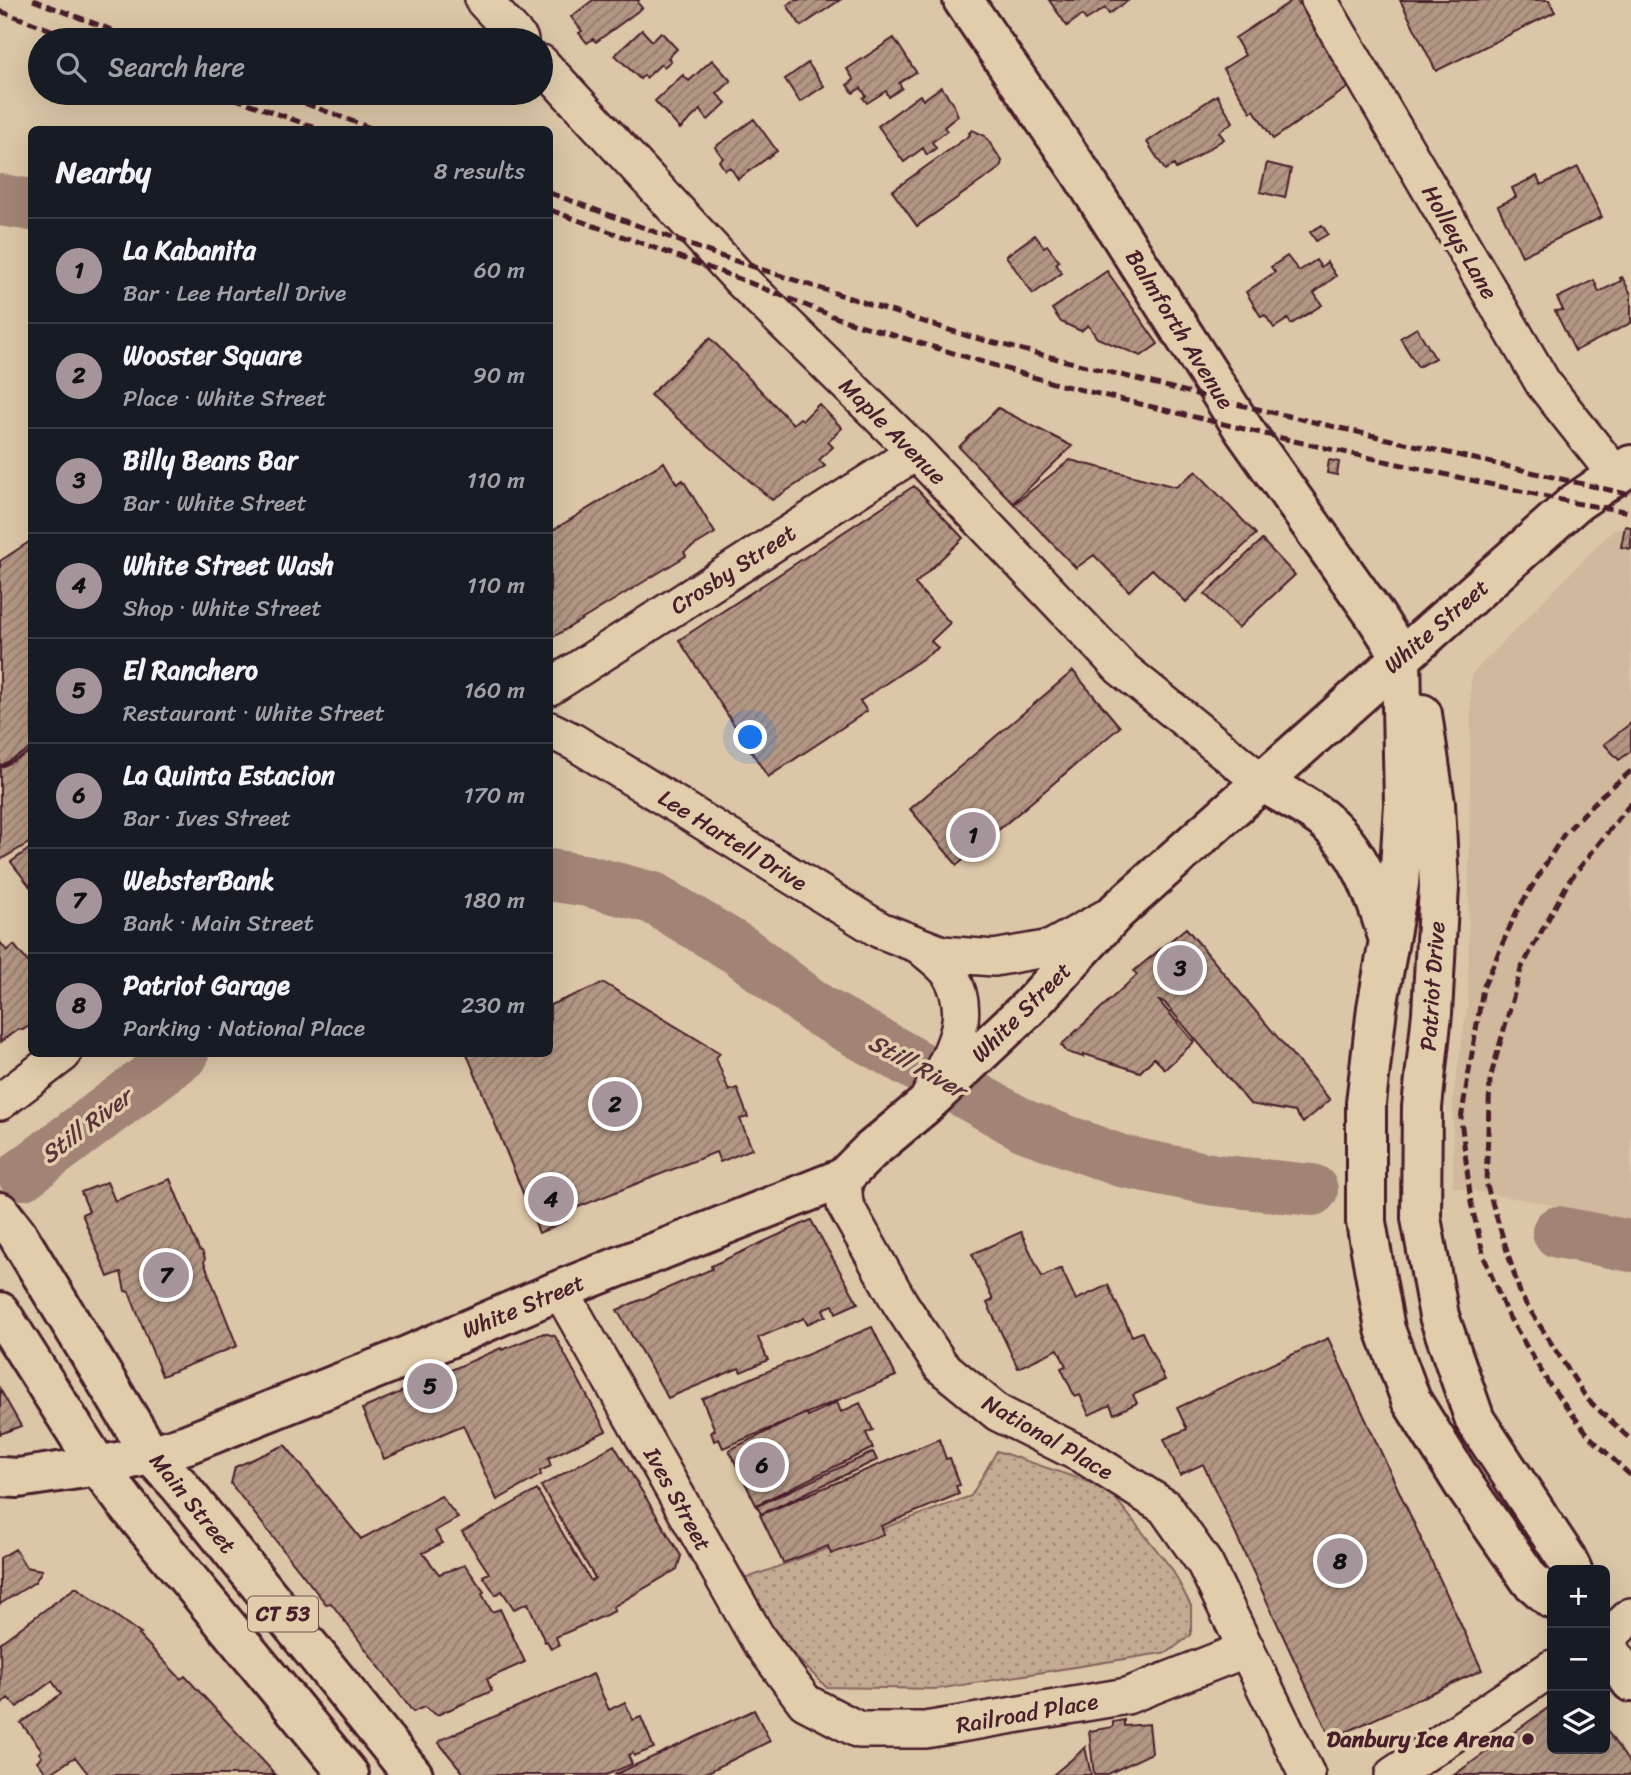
<!DOCTYPE html>
<meta charset="utf-8">
<style>
:root{--surface:#171b24;--page:#242831;--text:#f1f3f6;--muted:#9ea1a6;--line:#363941;--accent:#a6949b}
body{margin:0;font-family:Sriracha,sans-serif;background:var(--page);color:var(--text)}
.controls{position:absolute;right:21px;bottom:21px;display:grid;overflow:hidden;border-radius:10px;box-shadow:0 7px 28px #0002}
.controls button{width:63px;height:63px;display:grid;place-items:center;padding:0;border:0;border-bottom:2px solid var(--line);background:var(--surface);color:var(--text);font:35px sans-serif}
.you{position:absolute;left:751px;top:738px;width:24px;height:24px;margin:-18px;border:5px solid #fff;border-radius:50%;background:#1a73e8;box-shadow:0 0 0 10px #1a73e833}
.badge{display:grid;place-items:center;width:46px;height:46px;border-radius:50%;background:var(--accent);color:#111;font-size:23px;font-weight:700}
.pin{position:absolute;translate:-50% -50%;border:4px solid #fff;box-shadow:0 2px 7px #0006}
.list{margin:0;padding:0;list-style:none}
h2{display:flex;justify-content:space-between;align-items:center;height:91px;margin:0;padding:0 28px;font-size:30px}
h2 small{font-size:23px;font-weight:400;color:var(--muted)}
.list li{display:grid;grid-template-columns:46px 1fr auto;gap:21px;align-items:center;box-sizing:border-box;height:105px;padding:0 28px;border-top:2px solid var(--line)}
.list b{display:block;font-size:26px;white-space:nowrap}
.list p{margin:0;font-size:23px;white-space:nowrap;color:var(--muted)}
.list em{font-size:23px;font-style:normal;color:var(--muted)}
.icon{flex:none;width:38px;height:38px;fill:none;stroke:currentColor;stroke-width:2;stroke-linecap:round;stroke-linejoin:round}
.map{position:relative;flex:none;width:1631px;height:1775px;overflow:hidden}
.search{position:absolute;background:var(--surface);box-shadow:0 7px 28px #0002;left:28px;top:28px;width:525px;height:77px;display:flex;align-items:center;gap:18px;box-sizing:border-box;padding:0 24px;border-radius:38px;color:var(--muted);font-size:26px}
.panel{position:absolute;background:var(--surface);box-shadow:0 7px 28px #0002;left:28px;top:126px;width:525px;height:931px;border-radius:10px}
.map>svg:first-child{display:block}
</style>
<div class="map">
<svg width="1631" height="1775" viewBox="0 0 1631 1775">
<defs>
<pattern id="grass-dots" width="8" height="8" patternUnits="userSpaceOnUse" patternTransform="scale(1.75)"><rect width="8" height="8" fill="#c3aa92"/><path d="M2 2h.1M6 6h.1" fill="none" stroke="#a08a77" stroke-width="1.8" stroke-linecap="round"/></pattern>
<pattern id="building-hatch" width="6" height="6" patternUnits="userSpaceOnUse" patternTransform="scale(1.75)"><rect width="6" height="6" fill="#b29784"/><path d="M-1 1l2-2M0 6l6-6M5 7l2-2" fill="none" stroke="#937b6c"/></pattern>
</defs>
<rect width="100%" height="100%" fill="#dbc6a7"/>
<filter id="ink" filterUnits="userSpaceOnUse"><feTurbulence type="fractalNoise" baseFrequency=".0143" numOctaves="2"/><feDisplacementMap in="SourceGraphic" scale="14" xChannelSelector="R" yChannelSelector="G"/><feConvolveMatrix kernelMatrix="1 2 1 2 8 2 1 2 1" color-interpolation-filters="sRGB"/></filter>
<g filter="url(#ink)">
<path fill="#cfb89c" d="M 1615,528 L 1631,531 L 1631,1219 L 1453,1187 L 1453,1098 L 1468,1002 L 1471,675 Z"/>
<path fill="url(#grass-dots)" stroke="#86645e" stroke-width="2" d="M 997,1451 L 1107,1488 L 1172,1569 L 1191,1606 L 1191,1635 L 1168,1652 L 937,1689 L 826,1687 L 766,1627 L 739,1581 L 971,1496 Z"/>
<g fill="none" stroke-linecap="round" stroke-linejoin="round">
<path stroke="#a18476" stroke-width="52" d="M 0,200 L 32,205
M 550,875 L 588,881 L 653,898 L 741,951 L 818,1010 L 1025,1126 L 1121,1161 L 1215,1180 L 1312,1190
M 23,1174 L 183,1054
M 1558,1232 L 1631,1246"/>
</g>
<path fill="url(#building-hatch)" stroke="#4a1f2b" stroke-width="2" d="M 593,0 L 639,0 L 638,3 L 642,8 L 596,42 L 593,39 L 587,43 L 579,33 L 582,31 L 571,17 Z
M 795,0 L 840,0 L 801,26 L 787,5 Z
M 1049,0 L 1129,0 L 1109,14 L 1105,8 L 1086,20 L 1082,15 L 1067,26 Z
M 1293,0 L 1296,0 L 1306,13 L 1353,84 L 1273,139 L 1254,110 L 1251,112 L 1223,69 L 1245,55 L 1235,38 Z
M 1400,0 L 1549,0 L 1555,12 L 1436,71 Z
M 642,30 L 652,41 L 661,32 L 677,49 L 668,58 L 671,61 L 664,67 L 661,64 L 646,78 L 644,75 L 640,79 L 615,55 Z
M 894,38 L 916,72 L 899,83 L 902,88 L 889,97 L 886,91 L 867,103 L 863,98 L 866,96 L 861,88 L 853,93 L 847,85 L 854,80 L 847,69 Z
M 712,60 L 731,81 L 717,94 L 726,103 L 708,120 L 700,110 L 680,129 L 655,101 L 683,75 L 689,81 Z
M 808,63 L 824,86 L 800,102 L 785,79 Z
M 941,87 L 953,103 L 958,116 L 944,127 L 947,131 L 932,142 L 936,148 L 927,155 L 923,148 L 904,162 L 878,126 L 920,95 L 923,100 Z
M 1217,95 L 1233,122 L 1219,132 L 1224,139 L 1184,165 L 1176,169 L 1174,165 L 1165,170 L 1147,142 Z
M 754,119 L 777,151 L 738,179 L 730,167 L 725,170 L 719,161 L 723,158 L 715,147 Z
M 972,130 L 985,136 L 1002,161 L 1000,168 L 917,226 L 892,191 L 970,135 L 969,133 Z
M 1267,163 L 1291,169 L 1285,198 L 1260,192 Z
M 1578,167 L 1602,217 L 1522,256 L 1498,206 L 1516,197 L 1512,188 L 1537,176 L 1541,185 Z
M 1322,225 L 1328,234 L 1316,241 L 1310,232 Z
M 1035,235 L 1044,247 L 1047,245 L 1059,261 L 1056,264 L 1062,273 L 1033,294 L 1006,256 Z
M 1287,256 L 1299,271 L 1316,260 L 1321,267 L 1327,262 L 1336,276 L 1314,293 L 1322,305 L 1291,324 L 1288,319 L 1274,328 L 1265,315 L 1261,317 L 1246,292 L 1275,272 L 1271,267 Z
M 1107,271 L 1158,344 L 1141,356 L 1097,338 L 1088,325 L 1081,331 L 1061,322 L 1052,309 Z
M 1622,277 L 1631,294 L 1631,323 L 1575,351 L 1555,311 L 1563,310 L 1557,298 L 1594,280 L 1599,292 L 1621,281 L 1620,278 Z
M 1417,328 L 1435,358 L 1418,367 L 1400,338 Z
M 710,338 L 793,424 L 800,418 L 803,420 L 819,404 L 842,428 L 828,442 L 833,447 L 819,460 L 825,466 L 772,500 L 650,395 Z
M 998,408 L 1072,446 L 1013,503 L 959,447 Z
M 1070,460 L 1176,487 L 1196,471 L 1256,534 L 1186,602 L 1152,569 L 1129,591 L 1094,555 L 1076,568 L 1014,504 Z
M 1329,460 L 1339,462 L 1337,475 L 1327,473 Z
M 664,462 L 677,484 L 683,480 L 715,533 L 684,552 L 686,556 L 550,639 L 550,532 Z
M 914,486 L 963,538 L 915,584 L 950,623 L 931,641 L 938,648 L 860,701 L 867,711 L 768,777 L 679,640 Z
M 1625,526 L 1631,527 L 1631,549 L 1621,547 Z
M 32,540 L 32,748 L 0,766 L 0,561 Z
M 1262,540 L 1295,575 L 1238,628 L 1205,594 Z
M 1073,671 L 1120,727 L 957,865 L 910,809 Z
M 1631,723 L 1631,751 L 1619,760 L 1604,744 Z
M 32,751 L 32,841 L 0,860 L 0,768 Z
M 32,847 L 32,889 L 11,862 Z
M 1186,928 L 1330,1100 L 1303,1123 L 1295,1112 L 1250,1104 L 1164,1002 L 1159,1001 L 1194,1042 L 1165,1069 L 1154,1058 L 1140,1072 L 1084,1054 L 1083,1057 L 1067,1052 L 1061,1045 L 1137,975 L 1134,971 Z
M 0,942 L 7,951 L 14,945 L 32,967 L 32,1024 L 23,1030 L 18,1029 L 0,1042 Z
M 604,983 L 720,1053 L 716,1058 L 729,1091 L 737,1088 L 748,1117 L 740,1119 L 752,1149 L 720,1162 L 716,1152 L 563,1213 L 566,1221 L 539,1233 L 467,1054 L 550,1054 L 550,1005 Z
M 170,1179 L 199,1250 L 202,1251 L 205,1258 L 204,1262 L 237,1346 L 162,1376 L 129,1292 L 125,1291 L 121,1272 L 108,1277 L 82,1214 L 89,1211 L 81,1192 L 107,1182 L 115,1201 Z
M 811,1220 L 858,1303 L 836,1313 L 833,1305 L 823,1309 L 826,1316 L 807,1324 L 804,1318 L 758,1338 L 768,1360 L 741,1372 L 739,1368 L 668,1398 L 617,1310 L 712,1269 L 711,1266 Z
M 1021,1232 L 1042,1277 L 1061,1268 L 1076,1300 L 1108,1285 L 1132,1336 L 1142,1332 L 1165,1380 L 1133,1395 L 1137,1403 L 1114,1414 L 1110,1405 L 1089,1415 L 1080,1395 L 1075,1397 L 1061,1368 L 1066,1366 L 1058,1349 L 1018,1368 L 987,1303 L 993,1300 L 972,1254 Z
M 872,1327 L 896,1376 L 723,1448 L 719,1439 L 714,1441 L 711,1432 L 715,1430 L 702,1399 Z
M 544,1333 L 555,1336 L 606,1431 L 548,1458 L 551,1466 L 540,1471 L 541,1475 L 497,1500 L 463,1425 L 384,1459 L 362,1409 L 501,1348 L 502,1350 Z
M 1328,1338 L 1482,1670 L 1331,1739 L 1203,1464 L 1180,1475 L 1164,1439 L 1187,1429 L 1177,1408 Z
M 0,1389 L 21,1426 L 0,1434 Z
M 837,1402 L 841,1412 L 860,1403 L 873,1430 L 866,1433 L 873,1448 L 756,1505 L 729,1450 L 806,1413 L 808,1416 Z
M 939,1439 L 946,1459 L 950,1458 L 960,1485 L 956,1486 L 959,1494 L 881,1526 L 884,1534 L 831,1554 L 828,1546 L 783,1563 L 760,1515 Z
M 285,1445 L 361,1539 L 441,1496 L 458,1518 L 435,1531 L 442,1543 L 423,1553 L 439,1574 L 465,1565 L 484,1592 L 482,1594 L 492,1612 L 500,1609 L 525,1662 L 487,1679 L 492,1691 L 437,1715 L 424,1707 L 413,1712 L 331,1603 L 326,1604 L 231,1484 L 235,1467 Z
M 614,1445 L 681,1556 L 677,1569 L 613,1607 L 615,1611 L 556,1637 L 559,1645 L 551,1649 L 547,1641 L 545,1642 L 528,1603 L 514,1609 L 502,1591 L 496,1595 L 483,1576 L 489,1573 L 462,1532 L 537,1490 L 591,1581 L 595,1578 L 541,1486 Z
M 873,1452 L 877,1460 L 761,1514 L 757,1506 Z
M 15,1549 L 26,1567 L 42,1570 L 35,1582 L 0,1604 L 0,1558 Z
M 76,1587 L 141,1634 L 139,1635 L 181,1679 L 185,1676 L 276,1775 L 89,1775 L 75,1757 L 48,1775 L 37,1761 L 42,1757 L 39,1753 L 42,1750 L 21,1723 L 61,1694 L 52,1681 L 17,1707 L 8,1698 L 1,1705 L 0,1643 Z
M 593,1674 L 609,1710 L 625,1702 L 633,1720 L 641,1717 L 654,1748 L 634,1756 L 633,1753 L 628,1755 L 632,1764 L 606,1775 L 465,1775 L 439,1743 L 440,1740 Z
M 1552,1705 L 1552,1749 L 1605,1749 L 1605,1728 L 1631,1765 L 1631,1775 L 1454,1775 Z
M 754,1710 L 770,1741 L 702,1775 L 614,1775 Z
M 1124,1720 L 1124,1726 L 1149,1724 L 1152,1753 L 1106,1775 L 1094,1775 L 1089,1731 L 1113,1727 L 1113,1722 Z
M 1085,1747 L 1091,1775 L 1053,1775 L 1078,1754 Z"/>
<g fill="none" stroke-linecap="round" stroke-linejoin="round">
<defs>
<path id="minor" d="M 483,0 L 520,40
M 1319,0 L 1543,383 L 1615,474
M 541,63 L 740,279 L 916,452 L 1121,668 L 1262,782
M 550,687 L 916,452
M 550,730 L 574,742 L 880,930 L 942,954 L 994,958 L 1051,948 L 1105,918
M 920,946 C 930,955 945,965 951,976 C 976,1020 947,1060 928,1099
M 0,1102 L 63,1054
M 843,1178 L 845,1205 L 900,1303 L 941,1366 L 998,1413 L 1086,1457 L 1165,1507 L 1205,1564 L 1307,1775
M 560,1290 L 758,1639 L 805,1702 L 859,1730 L 925,1730 L 1127,1696 L 1247,1649
M 1605,1640 L 1631,1616
M 1393,1775 L 1552,1668"/>
<path id="tertiary" d="M 963,0 L 1079,170 L 1244,430 L 1374,614 L 1401,656"/>
<path id="secondary" d="M 0,1212 L 17,1234 L 151,1455
M 0,1312 L 98,1466 L 18,1478 L 0,1477"/>
<path id="primary" d="M 1401,656 L 1404,804 L 1399,884 L 1377,1008 L 1366,1103 L 1366,1222 L 1385,1329 L 1411,1400 L 1464,1485 L 1530,1580 L 1552,1599
M 1422,714 L 1435,804 L 1439,887 L 1432,1013 L 1422,1107 L 1421,1218 L 1439,1316 L 1475,1420 L 1566,1558 L 1572,1570
M 1262,782 C 1282,794 1305,805 1323,819 C 1360,850 1374,892 1388,937
M 151,1455 L 179,1485 L 413,1775
M 1605,1645 L 1631,1682
M 349,1775 L 125,1502 L 98,1466 L 151,1455 L 187,1444 L 393,1362 L 560,1290 L 843,1178 L 870,1151 L 925,1105 L 1029,1007 L 1117,911 L 1575,503 L 1631,465"/>
</defs>
<use href="#minor" stroke="#4a1f2b" stroke-width="40"/>
<use href="#tertiary" stroke="#4a1f2b" stroke-width="44"/>
<use href="#secondary" stroke="#4a1f2b" stroke-width="44"/>
<use href="#primary" stroke="#4a1f2b" stroke-width="44"/>
<use href="#minor" stroke="#e1cdac" stroke-width="35"/>
<use href="#tertiary" stroke="#e1cdac" stroke-width="38"/>
<use href="#secondary" stroke="#e1cdac" stroke-width="38"/>
<use href="#primary" stroke="#e1cdac" stroke-width="38"/>
<path stroke="#4a1f2b" stroke-width="5" stroke-dasharray="10 5" stroke-linecap="butt" d="M 33,0 L 138,40
M 0,11 L 78,40
M 220,93 L 322,130
M 277,93 L 376,130
M 550,193 L 720,256 L 968,336 L 1227,402 L 1631,495
M 550,210 L 740,279 L 840,319 L 1053,383 L 1294,441 L 1575,503 L 1631,512
M 1631,771 L 1602,795 L 1564,834 L 1516,913 L 1483,988 L 1461,1119 L 1471,1203 L 1484,1257 L 1506,1312 L 1549,1384 L 1590,1437 L 1631,1476
M 1631,803 L 1569,881 L 1521,969 L 1490,1079 L 1486,1183 L 1521,1296 L 1587,1399 L 1631,1440"/>
</g>
</g>
<circle fill="#4a1f2b" stroke="#e1cdac" stroke-width="2.5" cx="1528" cy="1739" r="7"/>
<g text-anchor="middle" stroke-width="7" stroke-linejoin="round" paint-order="stroke">
<rect fill="#e1cdac" stroke="#775352" stroke-width="2" x="248" y="1596.5" width="70" height="35" rx="5"/>
<g font-size="21" font-weight="bold" fill="#4a1f2b">
<text x="283" y="1621">CT 53</text>
</g>
<g font-size="23" fill="#4a1f2b" stroke="#e1cdac">
<text transform="translate(1460 242) rotate(60)" y="8">Holleys Lane</text>
<text transform="translate(1180 329) rotate(58)" y="8">Balmforth Avenue</text>
<text transform="translate(893 431) rotate(45)" y="8">Maple Avenue</text>
<text transform="translate(733 569) rotate(-33)" y="8">Crosby Street</text>
<text transform="translate(1436 626) rotate(-41)" y="8">White Street</text>
<text transform="translate(733 840) rotate(32)" y="8">Lee Hartell Drive</text>
<text transform="translate(1432 986) rotate(-86)" y="8">Patriot Drive</text>
<text transform="translate(1021 1012) rotate(-45)" y="8">White Street</text>
<text transform="translate(523 1306) rotate(-23)" y="8">White Street</text>
<text transform="translate(1048 1437) rotate(30)" y="8">National Place</text>
<text transform="translate(678 1499) rotate(61)" y="8">Ives Street</text>
<text transform="translate(193 1503) rotate(51)" y="8">Main Street</text>
<text transform="translate(1027 1713) rotate(-10)" y="8">Railroad Place</text>
</g>
<g font-size="23" font-weight="bold" fill="#4a1f2b" stroke="#e1cdac" text-anchor="end">
<text x="1514" y="1747">Danbury Ice Arena</text>
</g>
<g font-size="24" font-style="italic" fill="#5b333a" stroke="#e1cdac">
<text transform="translate(917 1066) rotate(29)" y="8">Still River</text>
<text transform="translate(86 1126) rotate(-37)" y="8">Still River</text>
</g>
</g>
</svg>
<div class="controls">
<button>+</button>
<button>−</button>
<button><svg class="icon" aria-label="layers" viewBox="0 0 24 24"><path d="M12 4l9 5-9 5-9-5zM3 14l9 5 9-5"/></svg></button>
</div>
<div class="you"></div>
<div class="pin badge" style="left:973px;top:835px">1</div>
<div class="pin badge" style="left:615px;top:1104px">2</div>
<div class="pin badge" style="left:1180px;top:968px">3</div>
<div class="pin badge" style="left:551px;top:1199px">4</div>
<div class="pin badge" style="left:430px;top:1386px">5</div>
<div class="pin badge" style="left:762px;top:1465px">6</div>
<div class="pin badge" style="left:166px;top:1275px">7</div>
<div class="pin badge" style="left:1340px;top:1561px">8</div>
<div class="search"><svg class="icon" aria-label="search" viewBox="0 0 24 24"><circle cx="10" cy="10" r="6"/><path d="M15 15l6 6"/></svg>Search here</div>
<section class="panel">
<h2>Nearby<small>8 results</small></h2>
<ul class="list">
<li><span class="badge">1</span><div><b>La Kabanita</b><p>Bar · Lee Hartell Drive</p></div><em>60 m</em></li>
<li><span class="badge">2</span><div><b>Wooster Square</b><p>Place · White Street</p></div><em>90 m</em></li>
<li><span class="badge">3</span><div><b>Billy Beans Bar</b><p>Bar · White Street</p></div><em>110 m</em></li>
<li><span class="badge">4</span><div><b>White Street Wash</b><p>Shop · White Street</p></div><em>110 m</em></li>
<li><span class="badge">5</span><div><b>El Ranchero</b><p>Restaurant · White Street</p></div><em>160 m</em></li>
<li><span class="badge">6</span><div><b>La Quinta Estacion</b><p>Bar · Ives Street</p></div><em>170 m</em></li>
<li><span class="badge">7</span><div><b>WebsterBank</b><p>Bank · Main Street</p></div><em>180 m</em></li>
<li><span class="badge">8</span><div><b>Patriot Garage</b><p>Parking · National Place</p></div><em>230 m</em></li>
</ul>
</section>
</div>
